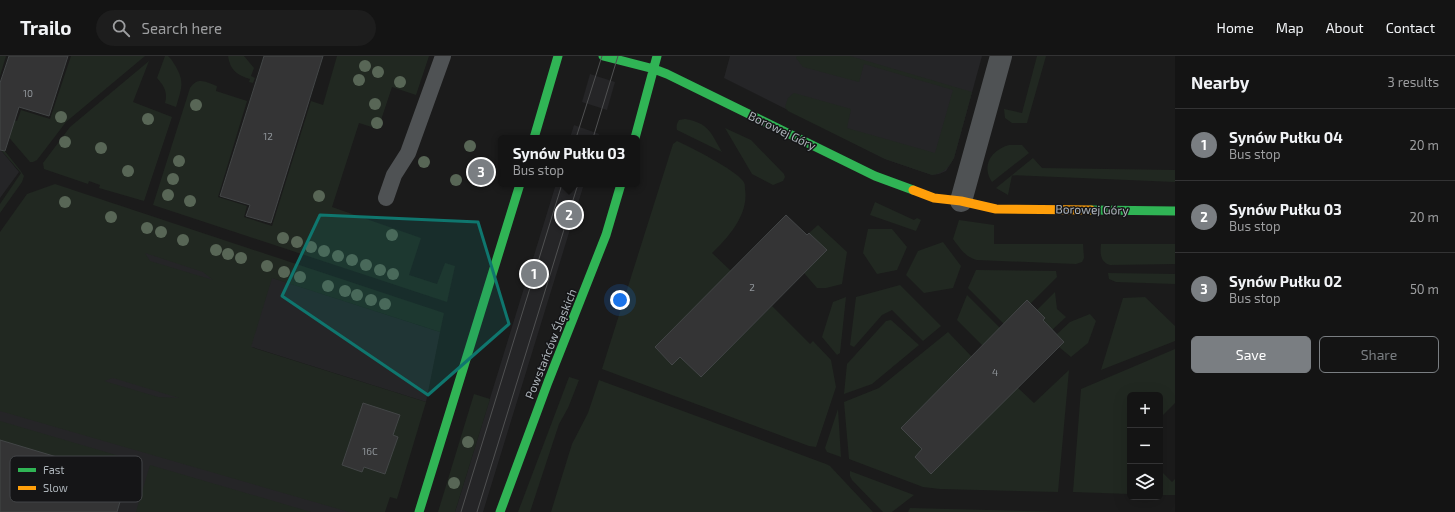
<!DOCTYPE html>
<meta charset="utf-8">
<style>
:root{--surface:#141414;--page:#1d1d1d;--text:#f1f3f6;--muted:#9d9ea0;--line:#333334;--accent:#7a7e82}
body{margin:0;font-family:"Exo 2",sans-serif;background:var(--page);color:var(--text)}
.controls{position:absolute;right:12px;bottom:12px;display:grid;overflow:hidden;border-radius:6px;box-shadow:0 4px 16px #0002}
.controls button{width:36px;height:36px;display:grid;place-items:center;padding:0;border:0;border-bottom:1px solid var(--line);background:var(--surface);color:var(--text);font:20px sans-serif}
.you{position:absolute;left:620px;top:244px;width:14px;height:14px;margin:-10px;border:3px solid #fff;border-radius:50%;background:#1a73e8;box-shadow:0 0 0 6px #1a73e833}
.badge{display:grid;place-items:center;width:26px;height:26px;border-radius:50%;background:var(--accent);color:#fff;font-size:13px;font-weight:700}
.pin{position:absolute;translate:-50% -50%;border:2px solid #fff;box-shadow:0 1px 4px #0006}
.popup{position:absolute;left:498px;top:79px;width:142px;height:52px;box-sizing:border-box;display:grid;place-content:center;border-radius:6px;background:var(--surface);filter:drop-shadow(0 1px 3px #0005);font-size:13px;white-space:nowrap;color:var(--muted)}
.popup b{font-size:15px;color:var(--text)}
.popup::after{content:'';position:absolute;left:50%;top:100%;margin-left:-8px;border:8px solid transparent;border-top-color:var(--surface)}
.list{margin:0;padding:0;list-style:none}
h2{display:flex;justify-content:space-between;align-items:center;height:52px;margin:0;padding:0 16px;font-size:17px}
h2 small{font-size:13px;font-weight:400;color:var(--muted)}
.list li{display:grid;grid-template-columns:26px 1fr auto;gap:12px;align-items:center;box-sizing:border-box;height:72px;padding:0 16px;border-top:1px solid var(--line)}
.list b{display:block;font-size:15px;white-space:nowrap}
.list p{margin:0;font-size:13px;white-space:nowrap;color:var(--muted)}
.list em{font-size:13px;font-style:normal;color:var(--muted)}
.actions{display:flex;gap:8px;padding:12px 16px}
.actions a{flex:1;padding:9px 0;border:1px solid var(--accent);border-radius:6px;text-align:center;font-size:14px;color:var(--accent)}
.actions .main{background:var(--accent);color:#fff}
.icon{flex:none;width:22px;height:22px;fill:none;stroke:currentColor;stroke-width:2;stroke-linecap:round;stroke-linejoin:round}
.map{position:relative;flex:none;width:1175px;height:456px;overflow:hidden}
header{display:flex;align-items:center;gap:24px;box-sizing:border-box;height:56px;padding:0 20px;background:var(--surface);border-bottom:1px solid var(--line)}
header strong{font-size:19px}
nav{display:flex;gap:22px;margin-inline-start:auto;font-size:14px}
.search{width:280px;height:36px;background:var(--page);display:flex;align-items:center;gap:10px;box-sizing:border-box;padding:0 14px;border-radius:22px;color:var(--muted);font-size:15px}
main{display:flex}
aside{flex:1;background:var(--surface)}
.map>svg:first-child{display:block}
</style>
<header>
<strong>Trailo</strong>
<div class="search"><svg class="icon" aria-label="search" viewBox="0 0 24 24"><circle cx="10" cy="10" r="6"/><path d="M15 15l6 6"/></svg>Search here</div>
<nav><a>Home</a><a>Map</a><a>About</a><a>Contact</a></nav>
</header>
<main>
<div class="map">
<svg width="1175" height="456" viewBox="0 0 1175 456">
<rect width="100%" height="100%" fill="#1b1b1b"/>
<path fill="#252527" d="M 730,0 L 982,0 L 954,102 L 946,115 L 939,118 L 932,119 L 885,103 L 724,22 Z
M 590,18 L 615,26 L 607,54 L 582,46 Z
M 574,69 L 599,78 L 598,82 L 570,82 Z
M 0,93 L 19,116 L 0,142 Z
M 556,128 L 584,128 L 483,456 L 455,456 Z
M 38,146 L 440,276 L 426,346 L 252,291 L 385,456 L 0,456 L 0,200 Z"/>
<path fill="#212821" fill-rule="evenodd" d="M 0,0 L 6,0 L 0,20 Z
M 71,0 L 145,0 L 66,66 L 37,104 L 33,106 L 30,106 L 0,71 L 0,59 L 17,65 L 21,54 L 50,63 Z
M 165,0 L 168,0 L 171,3 C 185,24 183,28 176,51 L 165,47 C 168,36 164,30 157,22 Z
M 228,0 L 244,0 L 254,12 L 251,20 L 255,22 L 253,27 L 249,26 L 250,23 C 237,19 230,14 228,0 Z
M 337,0 L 429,0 L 416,39 L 392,31 L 378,73 L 359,67 L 332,151 L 421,182 L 409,219 L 437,228 L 445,207 L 455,210 L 447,246 L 153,149 L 190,32 C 198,20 206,26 217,30 L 216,35 L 247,45 L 218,141 L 247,150 L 244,161 L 272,170 L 311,45 L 323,49 Z
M 797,0 L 850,0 L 972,36 L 954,102 C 948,113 943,117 932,119 L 885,103 L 796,59 L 788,55 L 785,51 L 788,42 L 794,37 L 851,53 L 847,72 L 935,97 L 953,34 L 864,8 L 859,26 L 803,11 L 796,2 Z
M 1037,0 L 1046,0 L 1027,67 L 1012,67 L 1005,62 L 1004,53 L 1022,57 Z
M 149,5 L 133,46 L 172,61 L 144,145 L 99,132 L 100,129 L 89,125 L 88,128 L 44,113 L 43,107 L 70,71 Z
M 685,63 C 709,67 711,77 722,96 L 677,74 C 676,70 677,67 679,64 Z
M 725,72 L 751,84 L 784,118 L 785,121 L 783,125 L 773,129 L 752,118 Z
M 677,85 C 692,92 734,113 743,125 C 745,127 745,130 745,133 C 749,158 729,181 712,197 L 731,215 L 655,291 L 672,309 L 682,298 L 683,304 L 701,321 L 772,250 L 810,288 L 813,285 L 831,304 L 836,331 L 816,391 L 809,390 L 602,313 L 673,88 Z
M 0,89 L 20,114 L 24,120 L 22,126 L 0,157 L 0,148 L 21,117 L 0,93 Z
M 1009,89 L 1022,89 L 1029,97 L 992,126 C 981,110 991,94 1009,89 Z
M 1033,102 L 1042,112 L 1175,114 L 1175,126 L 1012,119 L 1008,139 L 996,132 Z
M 55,128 L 444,257 L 440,276 L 272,222 L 251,291 L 426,346 L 397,443 L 390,441 L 385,456 L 349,456 L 0,355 L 0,176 L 27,138 ZM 145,197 L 203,216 L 213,224 L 150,205 ZM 113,322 L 179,342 L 158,341 L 104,325 Z
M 875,146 L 914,164 L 917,162 L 921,164 L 916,175 L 870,159 Z
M 959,164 L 994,169 L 994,188 L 1083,188 L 1084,202 L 1082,206 L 1076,208 L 977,204 C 965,201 960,192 953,183 Z
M 818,169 L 847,196 L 842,228 L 826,232 L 817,232 L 804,217 L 827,194 L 809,177 Z
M 868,173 L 892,173 L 907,191 L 897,214 L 877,218 L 863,197 Z
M 943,186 L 961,210 L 953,232 L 924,237 L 906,219 L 918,195 Z
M 1101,188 L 1175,188 L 1175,208 L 1110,209 C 1100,206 1100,197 1101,188 Z
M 976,214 L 1056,215 L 1057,221 L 1030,248 L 1004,268 L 968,232 Z
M 1108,217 L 1175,218 L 1175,228 L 1116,226 L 1109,223 Z
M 900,229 L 941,270 L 923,285 L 892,254 L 882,259 L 854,291 L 850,289 L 856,241 Z
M 1055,236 L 1057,253 L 1066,261 L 1052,274 L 1040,267 L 1045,262 L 1037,254 Z
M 967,239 L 1000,272 L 983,290 L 957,264 Z
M 846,241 L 840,297 L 837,299 L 822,281 L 833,246 Z
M 1145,241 L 1175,270 L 1175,285 L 1101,314 L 1123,242 Z
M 1090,258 L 1096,265 L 1088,287 L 1071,301 L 1059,291 L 1057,278 L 1070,266 Z
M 891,264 L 919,289 L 872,328 L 844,338 L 847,308 L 886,265 Z
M 948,276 L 972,301 L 925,390 L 915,401 L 931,418 L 1017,331 L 1034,347 L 1069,314 L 1058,436 L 940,433 L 923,431 L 849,403 L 844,346 L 879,332 Z
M 1175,293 L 1175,347 L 1160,362 L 1160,339 L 1130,339 L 1130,438 L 1073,436 L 1081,333 Z
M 569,321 L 579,324 L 568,352 L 559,368 L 530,456 L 518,456 Z
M 599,324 L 826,408 L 830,410 L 873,456 L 551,456 L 572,388 L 588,357 Z
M 474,338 L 490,343 L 455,456 L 438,456 Z
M 838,353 L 841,401 L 827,396 L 825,392 Z
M 0,365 L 133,404 L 127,422 L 0,384 Z
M 150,409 L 311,456 L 136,456 Z
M 1160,414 L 1172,426 L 1175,423 L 1175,439 L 1160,439 Z
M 850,415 L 914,439 L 892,456 L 883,456 L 852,424 L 850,420 Z
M 910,452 L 1061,456 L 908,456 Z"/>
<path fill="#343435" stroke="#434647" d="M 9,0 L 68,0 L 49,60 L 19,51 L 5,95 L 0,94 L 0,27 Z
M 264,0 L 323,0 L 271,167 L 246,160 L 250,149 L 220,140 Z
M 786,159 L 807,179 L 809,177 L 827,194 L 701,321 L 680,301 L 672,309 L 655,291 Z
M 1027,244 L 1045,262 L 1043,264 L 1064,286 L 931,418 L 915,401 L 922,393 L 901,372 Z
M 363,347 L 400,359 L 393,379 L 398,381 L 385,418 L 364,411 L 362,416 L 342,409 Z
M 0,384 L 127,422 L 117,456 L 0,456 Z"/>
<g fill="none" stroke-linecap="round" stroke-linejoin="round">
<path stroke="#4f5254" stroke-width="16" d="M 386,142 L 394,119 L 408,97 L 443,0"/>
<path stroke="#4f5254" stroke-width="22" d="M 961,145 L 1001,0"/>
<path stroke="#30b455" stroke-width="9" d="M 603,0 L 654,13 L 667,18 L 875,120 L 913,134
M 534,82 L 558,0
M 635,82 L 657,0
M 1091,154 L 1175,155
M 419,456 L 520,128
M 500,456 L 548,326 L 606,179 L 621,128"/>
<path stroke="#ff9f0a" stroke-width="9" d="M 913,134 L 934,142 L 961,145 L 996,153 L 1091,154"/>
<path stroke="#505152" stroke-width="1" d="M 576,82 L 602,0
M 593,82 L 618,0
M 461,456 L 562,128
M 477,456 L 578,128"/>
</g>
<g fill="#586656">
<circle cx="365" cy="10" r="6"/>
<circle cx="378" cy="16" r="6"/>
<circle cx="359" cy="24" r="6"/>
<circle cx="400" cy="26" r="6"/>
<circle cx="375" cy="48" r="6"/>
<circle cx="196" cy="49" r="6"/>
<circle cx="61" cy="61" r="6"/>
<circle cx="148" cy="63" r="6"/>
<circle cx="377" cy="67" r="6"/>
<circle cx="65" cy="86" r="6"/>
<circle cx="470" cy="90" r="6"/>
<circle cx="101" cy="92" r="6"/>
<circle cx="179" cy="105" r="6"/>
<circle cx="424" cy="106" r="6"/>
<circle cx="128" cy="115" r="6"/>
<circle cx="173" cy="123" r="6"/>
<circle cx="456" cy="124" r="6"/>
<circle cx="168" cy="139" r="6"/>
<circle cx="319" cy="140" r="6"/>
<circle cx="190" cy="145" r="6"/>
<circle cx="65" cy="146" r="6"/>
<circle cx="111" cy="161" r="6"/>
<circle cx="147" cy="172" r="6"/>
<circle cx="161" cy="176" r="6"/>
<circle cx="392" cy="179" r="6"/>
<circle cx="283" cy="182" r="6"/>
<circle cx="183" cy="184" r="6"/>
<circle cx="297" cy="186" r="6"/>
<circle cx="311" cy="191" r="6"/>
<circle cx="216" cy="194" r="6"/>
<circle cx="324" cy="195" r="6"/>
<circle cx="228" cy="198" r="6"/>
<circle cx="338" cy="200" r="6"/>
<circle cx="241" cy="202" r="6"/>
<circle cx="352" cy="204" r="6"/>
<circle cx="366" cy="209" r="6"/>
<circle cx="267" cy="210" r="6"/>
<circle cx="380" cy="214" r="6"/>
<circle cx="284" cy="216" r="6"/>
<circle cx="393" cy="218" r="6"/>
<circle cx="300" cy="221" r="6"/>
<circle cx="328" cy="230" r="6"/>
<circle cx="345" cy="235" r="6"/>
<circle cx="357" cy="239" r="6"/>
<circle cx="371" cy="244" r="6"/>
<circle cx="385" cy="248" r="6"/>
<circle cx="468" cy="386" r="6"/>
<circle cx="454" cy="427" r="6"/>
</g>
<path fill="#0f766e" fill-opacity="0.2" stroke="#0f766e" stroke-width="3" stroke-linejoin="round" d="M 320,159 L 478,166 L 509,268 L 428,339 L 282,240 Z"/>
<g text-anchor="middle" stroke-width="3" stroke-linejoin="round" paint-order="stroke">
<g font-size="10" fill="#8f9499">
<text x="28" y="41">10</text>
<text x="268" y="84">12</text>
<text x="752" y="235">2</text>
<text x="995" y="320">4</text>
<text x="370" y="399">16C</text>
</g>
<g font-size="12" fill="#adb4ba" stroke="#151517">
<text transform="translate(782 75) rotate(26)" y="4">Borowej Góry</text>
<text transform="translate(1092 154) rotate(1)" y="4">Borowej Góry</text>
<text transform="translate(551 288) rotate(-68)" y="4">Powstańców Śląskich</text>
</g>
</g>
<rect x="10" y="400" width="132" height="46" rx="6" fill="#151517" stroke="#434548" stroke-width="1"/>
<rect x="18" y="412" width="18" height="4" fill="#30b455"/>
<rect x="18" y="430" width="18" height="4" fill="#ff9f0a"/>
<g font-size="11" fill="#adb4ba">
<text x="43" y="418">Fast</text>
<text x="43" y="436">Slow</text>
</g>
</svg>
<div class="controls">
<button>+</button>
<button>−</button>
<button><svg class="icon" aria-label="layers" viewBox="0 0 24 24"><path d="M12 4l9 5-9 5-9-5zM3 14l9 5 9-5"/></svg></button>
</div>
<div class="you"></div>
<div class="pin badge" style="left:534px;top:218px">1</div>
<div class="pin badge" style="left:569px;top:159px">2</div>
<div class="popup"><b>Synów Pułku 03</b>Bus stop</div>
<div class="pin badge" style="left:481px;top:116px">3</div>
</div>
<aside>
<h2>Nearby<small>3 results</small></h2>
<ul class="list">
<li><span class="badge">1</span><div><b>Synów Pułku 04</b><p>Bus stop</p></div><em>20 m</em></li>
<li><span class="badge">2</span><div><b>Synów Pułku 03</b><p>Bus stop</p></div><em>20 m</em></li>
<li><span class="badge">3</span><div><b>Synów Pułku 02</b><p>Bus stop</p></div><em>50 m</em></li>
</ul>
<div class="actions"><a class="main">Save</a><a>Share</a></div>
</aside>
</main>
